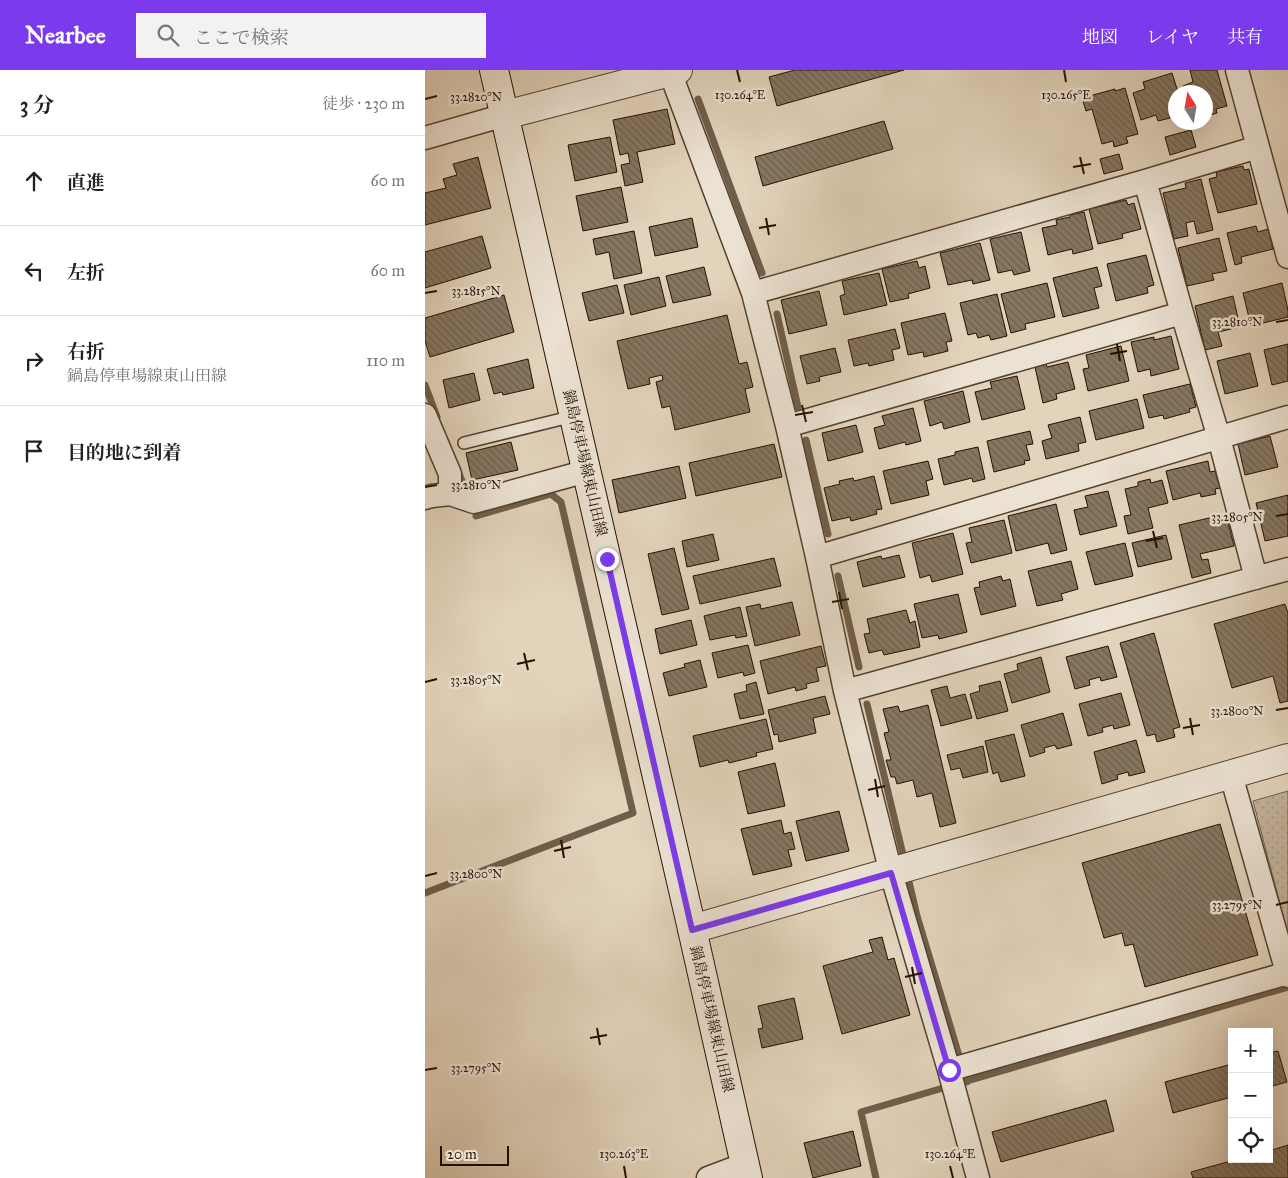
<!DOCTYPE html>
<html lang="ja">
<meta charset="utf-8">
<style>
:root{--surface:#fff;--page:#f2f2f2;--text:#222;--muted:#767676;--line:#e0e0e0;--accent:#7c3aed}
body{margin:0;font-family:"IM FELL Great Primer","Noto Serif JP",serif;background:var(--page);color:var(--text)}
.controls{position:absolute;right:15px;bottom:15px;display:grid;overflow:hidden;border-radius:0px;box-shadow:0 5px 20px #0002}
.controls button{width:45px;height:45px;display:grid;place-items:center;padding:0;border:0;border-bottom:1px solid var(--line);background:var(--surface);color:var(--text);font:25px sans-serif}
.compass{position:absolute;left:743px;top:15px;width:45px;height:45px;border-radius:50%;background:var(--surface);box-shadow:0 5px 20px #0002;rotate:349deg}
.scale{position:absolute;left:15px;bottom:12px;width:69px;box-sizing:border-box;padding-left:5px;border:2px solid #231100;border-top:0;font-size:14px;line-height:18px;white-space:nowrap;color:#231100;-webkit-text-stroke:4px #ece2d3;paint-order:stroke}
.stop{position:absolute;width:15px;height:15px;margin:-11px;border:4px solid #7c3aed;border-radius:50%;background:#fff}
.stop.end{background:#7c3aed;border-color:#fff;box-shadow:0 1px 5px #0008}
.list{margin:0;padding:0;list-style:none}
h2{display:flex;justify-content:space-between;align-items:center;height:65px;margin:0;padding:0 20px;font-size:21px}
h2 small{font-size:16px;font-weight:400;color:var(--muted)}
.list li{display:grid;grid-template-columns:32px 1fr auto;gap:15px;align-items:center;box-sizing:border-box;height:90px;padding:0 20px;border-top:1px solid var(--line)}
.list b{display:block;font-size:19px;white-space:nowrap}
.list p{margin:0;font-size:16px;white-space:nowrap;color:var(--muted)}
.list em{font-size:16px;font-style:normal;color:var(--muted)}
.icon{flex:none;width:28px;height:28px;fill:none;stroke:currentColor;stroke-width:2;stroke-linecap:round;stroke-linejoin:round}
.map{position:relative;flex:none;width:863px;height:1108px;overflow:hidden}
header{display:flex;align-items:center;gap:30px;box-sizing:border-box;height:70px;padding:0 25px;background:var(--accent);color:#fff}
header strong{font-size:24px}
nav{display:flex;gap:28px;margin-inline-start:auto;font-size:18px}
.search{width:350px;height:45px;background:var(--page);display:flex;align-items:center;gap:12px;box-sizing:border-box;padding:0 18px;border-radius:0px;color:var(--muted);font-size:19px}
main{display:flex}
aside{flex:1;background:var(--surface)}
.map>svg:first-child{display:block}
</style>
<header>
<strong>Nearbee</strong>
<div class="search"><svg class="icon" aria-label="search" viewBox="0 0 24 24"><circle cx="10" cy="10" r="6"/><path d="M15 15l6 6"/></svg>ここで検索</div>
<nav><a>地図</a><a>レイヤ</a><a>共有</a></nav>
</header>
<main>
<aside>
<h2>3 分<small>徒歩 · 230 m</small></h2>
<ul class="list">
<li><svg class="icon" aria-label="ahead" viewBox="0 0 24 24"><path d="M12 20V5M6 11l6-6 6 6"/></svg><div><b>直進</b></div><em>60 m</em></li>
<li><svg class="icon" aria-label="left" viewBox="0 0 24 24"><path d="M17 20v-9H6M10 6l-5 5 5 5"/></svg><div><b>左折</b></div><em>60 m</em></li>
<li><svg class="icon" aria-label="right" viewBox="0 0 24 24"><path d="M7 20v-9h11M14 6l5 5-5 5"/></svg><div><b>右折</b><p>鍋島停車場線東山田線</p></div><em>110 m</em></li>
<li><svg class="icon" aria-label="arrive" viewBox="0 0 24 24"><path d="M6 21V4h12l-3 4 3 4H6"/></svg><div><b>目的地に到着</b></div></li>
</ul>
</aside>
<div class="map">
<svg width="863" height="1108" viewBox="0 0 863 1108">
<defs>
<pattern id="park-dots" width="8" height="8" patternUnits="userSpaceOnUse" patternTransform="scale(1.25)"><rect width="8" height="8" fill="#c2b29b"/><path d="M2 2h.1M6 6h.1" fill="none" stroke="#a69884" stroke-width="1.8" stroke-linecap="round"/></pattern>
<pattern id="building-back-hatch" width="6" height="6" patternUnits="userSpaceOnUse" patternTransform="scale(1.25)"><rect width="6" height="6" fill="#867661"/><path d="M-1 5l2 2M0 0l6 6M5-1l2 2" fill="none" stroke="#6d5f4e"/></pattern>
</defs>
<rect width="100%" height="100%" fill="#e2d3bb"/>
<filter id="stains"><feTurbulence type="fractalNoise" baseFrequency=".004" numOctaves="4"/><feColorMatrix values="0 0 0 0 .2 0 0 0 0 .09 0 0 0 0 .02 0 0 0 .5 -.17"/></filter>
<radialGradient id="worn" r=".72"><stop offset=".6" stop-color="#630" stop-opacity="0"/><stop offset="1" stop-color="#630" stop-opacity=".3"/></radialGradient>
<path fill="url(#park-dots)" stroke="#72624e" d="M 863,721 L 863,864 L 828,731 Z"/>
<g fill="none" stroke-linecap="round" stroke-linejoin="round">
<path stroke="#6f5e4a" stroke-width="7" d="M 273,29 L 337,203
M 352,244 L 373,337
M 0,315 L 12,347
M 381,370 L 403,464
M 33,401 L 41,421
M 413,506 L 434,597
M 442,634 L 480,793
M 482,803 L 492,846 L 542,1012
M 0,823 L 208,743 L 136,432 L 126,424 L 51,446
M 451,1108 L 436,1042 L 863,917"/>
</g>
<path fill="url(#building-back-hatch)" stroke="#231100" d="M 370,0 L 479,0 L 352,36 L 344,7 Z
M 765,0 L 792,0 L 802,36 L 791,39 L 792,43 L 782,46 L 783,49 L 781,50 L 781,22 L 760,22 L 758,16 L 768,12 Z
M 747,3 L 753,22 L 751,22 L 751,44 L 745,46 L 745,48 L 733,51 L 731,45 L 716,50 L 708,23 L 720,19 L 718,12 Z
M 700,18 L 713,64 L 701,67 L 703,73 L 689,77 L 688,71 L 677,74 L 667,39 L 661,41 L 657,28 L 690,19 L 690,21 Z
M 242,39 L 250,74 L 212,82 L 218,112 L 200,116 L 196,95 L 205,93 L 203,83 L 195,85 L 188,50 Z
M 459,51 L 468,79 L 338,116 L 330,87 Z
M 766,60 L 771,77 L 745,85 L 740,67 Z
M 185,67 L 192,102 L 150,111 L 143,75 Z
M 694,84 L 698,99 L 679,104 L 675,89 Z
M 53,87 L 66,138 L 0,155 L 0,123 L 21,118 L 18,109 L 32,105 L 28,94 Z
M 818,96 L 819,100 L 824,99 L 832,134 L 793,143 L 784,109 L 792,107 L 791,102 Z
M 776,109 L 788,160 L 772,164 L 769,151 L 761,153 L 763,166 L 749,169 L 738,123 L 761,118 L 760,113 Z
M 196,117 L 203,152 L 158,161 L 151,126 Z
M 701,130 L 703,135 L 709,133 L 716,159 L 697,164 L 698,168 L 673,174 L 664,139 Z
M 659,142 L 668,179 L 648,184 L 647,179 L 623,185 L 617,158 L 632,155 L 631,150 L 645,147 L 645,145 Z
M 267,148 L 273,177 L 230,186 L 224,157 Z
M 831,156 L 833,162 L 843,159 L 848,179 L 816,187 L 817,193 L 810,195 L 802,163 Z
M 209,161 L 217,203 L 189,209 L 184,182 L 171,185 L 168,169 Z
M 596,162 L 605,201 L 589,205 L 587,200 L 573,203 L 565,169 Z
M 57,166 L 66,198 L 0,218 L 0,182 Z
M 794,168 L 802,201 L 787,204 L 789,210 L 762,216 L 753,178 Z
M 555,173 L 565,210 L 548,214 L 547,210 L 523,215 L 515,183 Z
M 721,185 L 729,215 L 722,217 L 723,223 L 691,231 L 682,194 Z
M 492,191 L 494,198 L 500,196 L 505,218 L 483,224 L 484,228 L 465,232 L 457,199 Z
M 279,197 L 286,225 L 248,233 L 241,206 Z
M 672,197 L 677,216 L 669,218 L 674,238 L 638,247 L 628,208 Z
M 454,203 L 462,235 L 419,245 L 415,226 L 420,224 L 417,211 Z
M 234,207 L 241,236 L 206,245 L 199,215 Z
M 622,213 L 630,247 L 600,254 L 601,259 L 586,263 L 576,224 Z
M 857,213 L 863,240 L 863,247 L 826,256 L 818,223 Z
M 192,215 L 199,243 L 164,251 L 157,223 Z
M 394,221 L 402,255 L 364,264 L 356,230 Z
M 572,224 L 582,266 L 566,270 L 564,265 L 553,268 L 551,263 L 543,265 L 535,233 Z
M 79,225 L 89,262 L 5,287 L 0,271 L 0,248 Z
M 808,226 L 815,257 L 793,262 L 797,276 L 780,280 L 770,236 Z
M 520,243 L 527,271 L 521,272 L 523,281 L 499,287 L 498,282 L 483,285 L 476,253 Z
M 302,245 L 314,294 L 322,292 L 328,317 L 320,319 L 325,342 L 250,360 L 245,336 L 237,338 L 231,312 L 238,310 L 237,305 L 224,308 L 225,314 L 203,319 L 192,271 Z
M 470,259 L 475,278 L 467,280 L 469,290 L 444,296 L 443,293 L 429,296 L 423,270 Z
M 746,266 L 754,299 L 726,306 L 725,299 L 713,302 L 706,272 L 729,267 L 729,270 Z
M 863,274 L 863,311 L 847,315 L 839,280 Z
M 696,276 L 704,311 L 663,321 L 658,299 L 664,298 L 661,285 Z
M 410,278 L 416,302 L 394,307 L 395,311 L 382,314 L 375,286 Z
M 825,283 L 833,316 L 800,324 L 792,291 Z
M 103,289 L 109,318 L 78,325 L 77,322 L 69,324 L 62,299 Z
M 643,292 L 650,319 L 631,324 L 632,329 L 618,333 L 610,297 L 621,294 L 622,297 Z
M 49,303 L 55,330 L 24,338 L 18,310 Z
M 592,306 L 600,339 L 557,350 L 550,322 L 567,318 L 565,312 Z
M 765,314 L 771,337 L 764,339 L 765,342 L 739,349 L 738,345 L 724,348 L 718,325 Z
M 538,321 L 545,352 L 519,359 L 517,352 L 505,356 L 499,331 Z
M 712,329 L 719,358 L 671,370 L 664,341 Z
M 488,338 L 496,371 L 481,375 L 480,372 L 454,379 L 449,358 L 460,355 L 457,346 Z
M 655,347 L 661,372 L 653,374 L 654,381 L 621,389 L 617,371 L 627,368 L 623,355 Z
M 431,355 L 438,382 L 403,391 L 397,363 Z
M 605,361 L 608,374 L 601,375 L 605,390 L 599,391 L 600,394 L 569,402 L 562,371 Z
M 845,366 L 853,397 L 820,405 L 813,374 Z
M 86,372 L 93,400 L 47,410 L 41,383 Z
M 349,374 L 357,407 L 271,426 L 264,393 Z
M 553,377 L 560,409 L 548,412 L 547,408 L 519,415 L 513,389 L 530,385 L 530,382 Z
M 503,391 L 508,409 L 501,411 L 504,425 L 466,434 L 458,401 Z
M 783,391 L 785,402 L 790,401 L 795,418 L 790,419 L 791,424 L 776,427 L 775,423 L 748,430 L 741,401 Z
M 254,396 L 261,428 L 194,443 L 187,410 Z
M 449,406 L 457,439 L 451,440 L 452,444 L 426,451 L 425,447 L 407,451 L 399,418 L 415,414 L 414,411 L 428,408 L 429,411 Z
M 725,409 L 726,413 L 737,410 L 743,433 L 723,438 L 728,458 L 703,464 L 699,446 L 706,445 L 700,419 L 713,416 L 713,412 Z
M 683,421 L 692,456 L 655,465 L 649,440 L 663,437 L 660,426 Z
M 863,425 L 863,466 L 840,471 L 831,433 Z
M 631,434 L 642,480 L 626,484 L 623,473 L 591,481 L 583,446 Z
M 801,444 L 809,476 L 775,484 L 777,490 L 783,489 L 786,503 L 767,508 L 754,455 Z
M 579,450 L 587,483 L 546,493 L 541,473 L 547,472 L 544,458 Z
M 528,463 L 538,504 L 507,512 L 505,505 L 495,508 L 487,473 Z
M 288,464 L 294,490 L 262,497 L 257,471 Z
M 741,465 L 747,489 L 713,497 L 707,473 Z
M 700,473 L 708,506 L 670,515 L 661,482 Z
M 249,478 L 264,539 L 237,545 L 223,484 Z
M 474,485 L 480,507 L 438,517 L 432,492 L 456,486 L 457,489 Z
M 349,488 L 356,516 L 275,534 L 268,506 Z
M 646,491 L 653,519 L 636,524 L 638,530 L 612,536 L 603,501 Z
M 576,506 L 578,511 L 585,509 L 591,536 L 556,545 L 549,518 L 555,517 L 554,512 Z
M 533,524 L 542,562 L 514,569 L 513,565 L 497,568 L 489,534 Z
M 367,532 L 375,565 L 330,576 L 321,537 L 335,534 L 336,539 Z
M 860,534 L 863,543 L 863,631 L 855,633 L 848,606 L 807,618 L 789,554 Z
M 315,537 L 322,566 L 311,568 L 310,565 L 285,570 L 279,546 Z
M 481,540 L 485,553 L 490,551 L 495,577 L 459,585 L 457,580 L 444,583 L 439,564 L 445,563 L 442,549 Z
M 266,550 L 272,575 L 235,584 L 230,559 Z
M 729,563 L 755,657 L 748,659 L 750,667 L 732,672 L 730,664 L 722,666 L 695,573 Z
M 323,575 L 330,603 L 319,606 L 318,602 L 293,608 L 287,583 Z
M 396,576 L 401,596 L 391,598 L 394,611 L 381,614 L 382,618 L 371,621 L 370,617 L 343,624 L 335,591 Z
M 683,576 L 692,607 L 676,611 L 675,607 L 664,610 L 665,615 L 650,619 L 641,587 Z
M 616,587 L 625,622 L 587,633 L 579,604 L 593,600 L 592,594 Z
M 275,590 L 282,617 L 244,626 L 238,603 L 260,597 L 259,594 Z
M 575,611 L 583,641 L 552,649 L 545,624 L 555,621 L 554,616 Z
M 331,612 L 339,644 L 315,649 L 309,624 L 322,621 L 321,615 Z
M 522,616 L 525,628 L 540,624 L 547,648 L 516,656 L 506,620 Z
M 696,623 L 705,655 L 689,659 L 688,655 L 677,658 L 678,662 L 663,666 L 654,634 Z
M 400,626 L 405,644 L 388,648 L 391,663 L 354,672 L 353,664 L 349,665 L 343,640 Z
M 503,635 L 531,753 L 515,757 L 507,723 L 492,727 L 488,710 L 472,714 L 470,707 L 466,707 L 461,690 L 466,690 L 459,663 L 464,662 L 458,639 L 473,636 L 475,642 Z
M 638,643 L 647,675 L 632,679 L 630,675 L 619,678 L 620,682 L 605,687 L 596,655 Z
M 341,649 L 348,679 L 331,683 L 332,686 L 304,693 L 303,690 L 275,697 L 268,666 Z
M 589,664 L 600,706 L 576,712 L 573,702 L 568,704 L 560,671 Z
M 711,670 L 720,702 L 704,706 L 703,702 L 692,705 L 693,709 L 677,714 L 669,682 Z
M 558,676 L 563,702 L 538,708 L 535,698 L 526,700 L 522,685 Z
M 350,693 L 360,736 L 323,744 L 313,702 Z
M 414,741 L 424,781 L 381,791 L 371,751 Z
M 356,750 L 359,764 L 366,762 L 370,779 L 363,780 L 367,796 L 328,805 L 316,759 Z
M 795,754 L 833,885 L 720,917 L 708,874 L 700,876 L 697,863 L 679,868 L 657,793 Z
M 457,867 L 463,890 L 469,888 L 485,945 L 417,964 L 398,896 L 448,882 L 444,870 Z
M 369,928 L 378,969 L 337,978 L 333,959 L 338,958 L 333,936 Z
M 853,981 L 862,1012 L 844,1017 L 844,983 Z
M 807,994 L 807,1027 L 748,1043 L 740,1012 Z
M 681,1030 L 689,1061 L 576,1092 L 567,1062 Z
M 428,1061 L 436,1096 L 388,1108 L 379,1073 Z
M 863,1075 L 863,1108 L 768,1108 L 766,1102 L 813,1089 L 844,1089 L 844,1081 Z"/>
<g fill="none" stroke-linecap="round" stroke-linejoin="round">
<defs>
<path id="service" d="M 39,373 L 149,346"/>
<path id="minor" d="M 812,0 L 863,187
M 245,2 L 328,223 L 362,356 L 392,487 L 420,621 L 466,803 L 524,1000 L 553,1108
M 0,68 L 80,45
M 720,111 L 757,243 L 794,368 L 831,508
M 328,223 L 720,111 L 833,77
M 0,345 L 25,404 L 25,424
M 362,356 L 757,243
M 0,428 L 7,426 L 25,424 L 49,432 L 162,401
M 392,487 L 863,347
M 420,621 L 863,499
M 806,705 L 863,906
M 524,1000 L 863,903
M 283,1108 L 320,1094"/>
<path id="tertiary" d="M 80,45 L 253,0
M 267,859 L 863,688"/>
<path id="secondary" d="M 69,0 L 267,859 L 323,1108"/>
</defs>
<use href="#service" stroke="#53422f" stroke-width="14"/>
<use href="#minor" stroke="#53422f" stroke-width="25"/>
<use href="#tertiary" stroke="#53422f" stroke-width="30"/>
<use href="#secondary" stroke="#231100" stroke-width="30"/>
<use href="#service" stroke="#ece2d3" stroke-width="11"/>
<use href="#minor" stroke="#ece2d3" stroke-width="22"/>
<use href="#tertiary" stroke="#ece2d3" stroke-width="28"/>
<use href="#secondary" stroke="#ece2d3" stroke-width="28"/>
</g>
<g fill="none" stroke-linecap="round" stroke-linejoin="round">
<path stroke="#7c3aed" stroke-width="6" d="M 182,489 L 267,860 L 466,803 L 524,1000"/>
</g>
<path fill="none" stroke="#231100" stroke-width="2" d="M 312,0 L 315,12M 639,0 L 641,12M 0,29 L 12,26M 655,87 L 659,104M 648,97 L 666,94M 341,148 L 344,165M 334,158 L 351,155M 0,223 L 12,221M 851,252 L 863,250M 692,274 L 695,291M 685,284 L 702,281M 377,335 L 381,352M 370,345 L 388,342M 0,417 L 12,415M 851,446 L 863,444M 728,461 L 732,478M 721,471 L 738,468M 414,522 L 417,539M 407,532 L 424,529M 99,583 L 103,600M 92,594 L 110,590M 0,612 L 12,609M 851,640 L 863,638M 765,648 L 768,665M 758,658 L 775,655M 450,709 L 453,727M 443,720 L 460,716M 136,770 L 139,788M 129,781 L 146,777M 0,806 L 12,803M 851,835 L 863,832M 487,897 L 490,914M 480,907 L 497,903M 172,958 L 175,975M 165,968 L 182,965M 0,1000 L 12,998M 199,1096 L 201,1108M 525,1096 L 528,1108"/>
<g text-anchor="middle" stroke-width="5" stroke-linejoin="round" paint-order="stroke">
<g font-size="15" fill="#231100" stroke="#ece2d3">
<text transform="translate(160 393) rotate(77)" y="5">鍋島停車場線東山田線</text>
<text transform="translate(287 949) rotate(77)" y="5">鍋島停車場線東山田線</text>
</g>
</g>
<g font-size="12" text-anchor="middle" fill="#231100" stroke="#ece2d3" stroke-width="5" stroke-linejoin="round" paint-order="stroke">
<text x="315" y="29">130.264°E</text>
<text x="641" y="29">130.265°E</text>
<text x="51" y="31">33.2820°N</text>
<text x="51" y="225">33.2815°N</text>
<text x="812" y="256">33.2810°N</text>
<text x="51" y="419">33.2810°N</text>
<text x="812" y="451">33.2805°N</text>
<text x="51" y="614">33.2805°N</text>
<text x="812" y="645">33.2800°N</text>
<text x="51" y="808">33.2800°N</text>
<text x="812" y="839">33.2795°N</text>
<text x="51" y="1002">33.2795°N</text>
<text x="199" y="1088">130.263°E</text>
<text x="525" y="1088">130.264°E</text>
</g>
<rect width="100%" height="100%" filter="url(#stains)"/>
<rect width="100%" height="100%" fill="url(#worn)"/>
</svg>
<div class="controls">
<button>+</button>
<button>−</button>
<button><svg class="icon" aria-label="locate" viewBox="0 0 24 24"><circle cx="12" cy="12" r="6"/><path d="M12 2v4M12 18v4M2 12h4M18 12h4"/></svg></button>
</div>
<svg class="compass" viewBox="-18 -18 36 36"><path d="M0-13l5 13h-10z" fill="#e53935"/><path d="M0 13l5-13h-10z" fill="#767676"/></svg>
<div class="scale">20 m</div>
<div class="stop" style="left:524px;top:1000px"></div>
<div class="stop end" style="left:182px;top:489px"></div>
</div>
</main>
